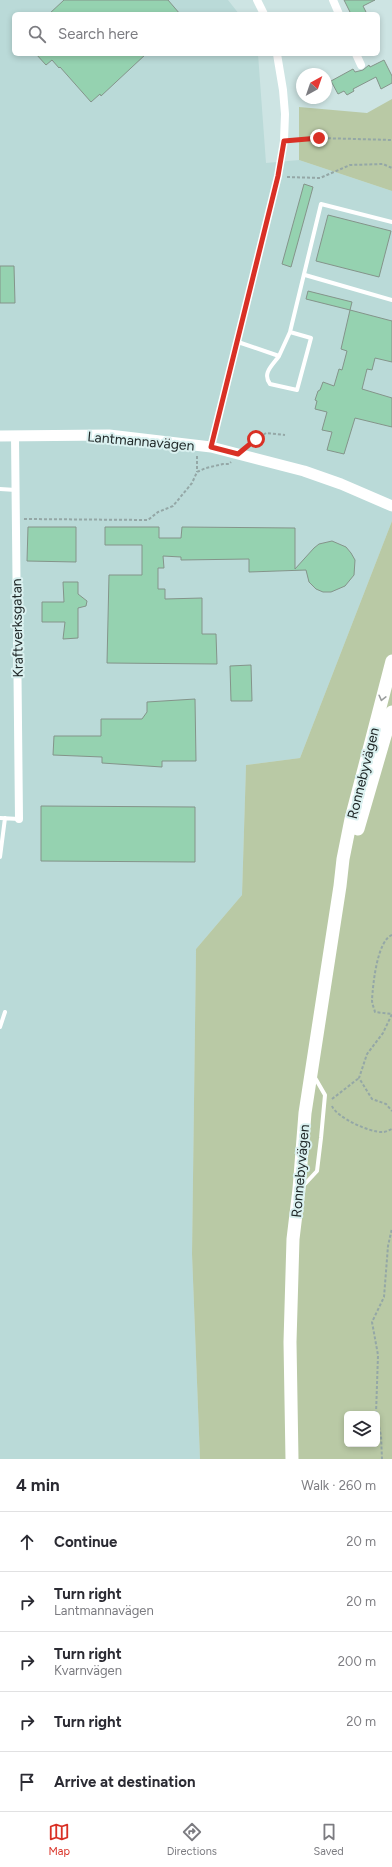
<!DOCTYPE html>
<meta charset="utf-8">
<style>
:root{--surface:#fff;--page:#f2f2f3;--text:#2b2b33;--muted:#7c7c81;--line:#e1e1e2;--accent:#d93025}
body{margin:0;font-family:Figtree,sans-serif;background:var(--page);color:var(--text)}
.controls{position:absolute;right:12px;bottom:12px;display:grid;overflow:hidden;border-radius:6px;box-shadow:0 2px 6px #0003}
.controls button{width:36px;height:36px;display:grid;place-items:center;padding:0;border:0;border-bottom:1px solid var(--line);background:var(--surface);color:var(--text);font:20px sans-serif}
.compass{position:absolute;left:296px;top:68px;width:36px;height:36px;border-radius:50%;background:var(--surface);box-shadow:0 2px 6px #0003;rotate:40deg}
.stop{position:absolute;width:12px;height:12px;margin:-9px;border:3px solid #d93025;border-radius:50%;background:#fff}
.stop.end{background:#d93025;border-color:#fff;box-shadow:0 1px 4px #0008}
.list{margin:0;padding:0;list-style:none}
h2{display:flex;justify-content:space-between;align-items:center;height:52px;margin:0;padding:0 16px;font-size:17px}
h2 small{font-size:13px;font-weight:400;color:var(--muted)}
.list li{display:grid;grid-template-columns:26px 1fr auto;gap:12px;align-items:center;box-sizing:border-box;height:60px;padding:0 16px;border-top:1px solid var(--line)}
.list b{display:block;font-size:15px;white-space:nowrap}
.list p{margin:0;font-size:13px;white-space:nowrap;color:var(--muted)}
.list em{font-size:13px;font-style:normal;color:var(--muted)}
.icon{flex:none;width:22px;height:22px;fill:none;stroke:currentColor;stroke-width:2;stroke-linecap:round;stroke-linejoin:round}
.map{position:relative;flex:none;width:392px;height:1459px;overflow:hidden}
.search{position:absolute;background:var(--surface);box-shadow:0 2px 6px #0003;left:12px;right:12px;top:12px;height:44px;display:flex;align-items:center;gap:10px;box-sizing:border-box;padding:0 14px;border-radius:6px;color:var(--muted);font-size:15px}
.sheet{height:352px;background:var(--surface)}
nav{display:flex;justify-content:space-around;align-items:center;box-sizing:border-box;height:56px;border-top:1px solid var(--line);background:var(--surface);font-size:11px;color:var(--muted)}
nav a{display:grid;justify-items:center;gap:2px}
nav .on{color:var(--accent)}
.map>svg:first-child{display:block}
</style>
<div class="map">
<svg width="392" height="1459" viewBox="0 0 392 1459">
<rect width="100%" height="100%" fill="#cde4e3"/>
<path fill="#badad8" d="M 0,0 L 228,0 L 239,14 L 14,14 L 14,54 L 258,54 L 266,163 L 299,160 L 392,191 L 392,521 L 300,758 L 246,765 L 242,895 L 196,949 L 192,1254 L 200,1459 L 0,1459 Z"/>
<path fill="#b9c9a5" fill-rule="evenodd" d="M 392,99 L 392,191 L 299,160 L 299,107 L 367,113 Z
M 392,521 L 392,1459 L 200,1459 L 192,1254 L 196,949 L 242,895 L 246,765 L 300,758 ZM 347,1414 L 377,1414 L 377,1444 L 347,1444 Z"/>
<path fill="#95d2b0" stroke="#84948a" d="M 64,0 L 168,0 L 180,14 L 49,14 Z
M 344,0 L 375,0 L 363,6 L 367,14 L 351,14 Z
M 36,54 L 146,54 L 101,96 L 100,94 L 91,102 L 60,67 L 59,68 L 52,60 L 46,65 Z
M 384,60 L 392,76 L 392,83 L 381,89 L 376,77 L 353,89 L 354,91 L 347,95 L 344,91 L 338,94 L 331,81 L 353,69 L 355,72 L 363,70 L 369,65 L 370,67 Z
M 304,184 L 313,187 L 291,267 L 282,264 Z
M 328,215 L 391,231 L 379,277 L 316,261 Z
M 0,266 L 14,266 L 15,303 L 0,303 Z
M 308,291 L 352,302 L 350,310 L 306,299 Z
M 350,310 L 392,321 L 392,362 L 375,358 L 372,370 L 367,369 L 362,389 L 392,398 L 392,427 L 355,418 L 344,454 L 327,450 L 332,432 L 322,430 L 327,412 L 315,409 L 317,401 L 315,400 L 318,391 L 320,390 L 323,382 L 334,386 L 339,369 L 342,370 L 347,351 L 341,349 Z
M 28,527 L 76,527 L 76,562 L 27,561 Z
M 105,527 L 159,527 L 159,538 L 181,538 L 182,527 L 295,528 L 295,569 L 314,548 L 319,544 L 332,541 L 346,547 L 351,553 L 355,560 L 354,575 L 345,586 L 331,592 L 323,592 L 316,589 L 309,582 L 306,570 L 249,572 L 249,559 L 181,560 L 181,557 L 163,556 L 164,568 L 158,568 L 158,589 L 165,589 L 165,599 L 202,598 L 202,634 L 216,634 L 217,664 L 107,663 L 109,575 L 142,575 L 142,545 L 105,545 Z
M 63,582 L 78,582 L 78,594 L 87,601 L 86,606 L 78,608 L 78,638 L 63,639 L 65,622 L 42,622 L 42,602 L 64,602 Z
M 251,665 L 252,701 L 231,701 L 230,666 Z
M 195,699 L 196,761 L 162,761 L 162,767 L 102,763 L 102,757 L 53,755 L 54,736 L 101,736 L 101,719 L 142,719 L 147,712 L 147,702 Z
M 41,806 L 195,807 L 195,862 L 41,861 Z"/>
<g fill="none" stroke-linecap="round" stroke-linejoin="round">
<path stroke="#94a7a6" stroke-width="2" stroke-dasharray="3 2" stroke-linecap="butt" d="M 293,140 L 319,138 L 392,140
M 287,177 L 320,178 L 350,165 L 383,164 L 392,168
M 247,446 L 266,433 L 285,435
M 197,456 L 197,472
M 24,519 L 148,520 L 158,512 L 173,506 L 192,483 L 197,472 L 206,468 L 223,464 L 229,464 L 231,462
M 392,935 C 377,941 373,984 372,1000 C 372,1004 374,1008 375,1012 L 392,1014 L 383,1033 L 367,1054 L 359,1078 L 372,1099 L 386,1104 L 392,1111
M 332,1099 L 359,1078
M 332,1106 C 336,1117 370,1133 383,1132 C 386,1132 389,1130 392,1129
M 376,1414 L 378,1355 L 372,1322 L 384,1297 L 388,1246 L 392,1228
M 377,1417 L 381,1436 L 382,1459"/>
<path stroke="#fff" stroke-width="4" d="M 305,275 L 392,300
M 290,332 L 321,204 L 392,222
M 238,342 L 279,356 C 272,366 262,373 270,384 L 297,390 L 311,338 L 290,332 L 279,356
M 0,489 L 16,490
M 0,818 L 19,819
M 0,857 L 5,818
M 0,1027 L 5,1012
M 304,1185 L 317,1171 L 321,1138 L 325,1095 L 314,1076"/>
<path stroke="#fff" stroke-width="8" d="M 257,0 L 264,14
M 333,0 L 339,14
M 356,54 L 361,65
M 15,436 L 19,819
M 211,447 L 278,176 L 284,141 L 285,114 L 283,90 L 277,54"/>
<path stroke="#fff" stroke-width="11" d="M 0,436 L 109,435 L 211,447 L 304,471 L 341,484 L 392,506"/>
<path stroke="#fff" stroke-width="13" d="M 358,829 L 392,712
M 292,1459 L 290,1342 L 293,1239 L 299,1189 L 305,1113 L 340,886 L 343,859 L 351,819 L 392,661"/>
</g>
<defs><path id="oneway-chevron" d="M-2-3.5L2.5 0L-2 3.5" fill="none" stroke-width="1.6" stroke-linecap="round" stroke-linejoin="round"/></defs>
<use stroke="#9b9e9e" href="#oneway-chevron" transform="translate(382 698) rotate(104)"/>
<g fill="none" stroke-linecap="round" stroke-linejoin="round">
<path stroke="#d93025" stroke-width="5" d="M 256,439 L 238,454 L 211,447 L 278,176 L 284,141 L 319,138"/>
</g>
<g text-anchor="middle" stroke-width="4" stroke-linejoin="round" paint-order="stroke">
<g font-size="14" fill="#202828" stroke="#daf1f0">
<text transform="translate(141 441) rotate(5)" y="5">Lantmannavägen</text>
<text transform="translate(17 628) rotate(-91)" y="5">Kraftverksgatan</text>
<text transform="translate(363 773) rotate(-76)" y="5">Ronnebyvägen</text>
<text transform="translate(300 1171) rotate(-85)" y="5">Ronnebyvägen</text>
</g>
</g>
</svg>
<div class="controls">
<button><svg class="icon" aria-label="layers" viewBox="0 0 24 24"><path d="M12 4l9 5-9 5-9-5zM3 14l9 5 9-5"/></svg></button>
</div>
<svg class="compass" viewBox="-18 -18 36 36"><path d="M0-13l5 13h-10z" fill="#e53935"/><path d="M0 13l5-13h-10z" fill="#7c7c81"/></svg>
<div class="stop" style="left:256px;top:439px"></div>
<div class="stop end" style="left:319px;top:138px"></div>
<div class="search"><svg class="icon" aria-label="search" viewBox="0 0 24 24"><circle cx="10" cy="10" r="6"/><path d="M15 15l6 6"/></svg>Search here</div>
</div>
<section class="sheet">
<h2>4 min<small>Walk · 260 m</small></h2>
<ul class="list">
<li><svg class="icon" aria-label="ahead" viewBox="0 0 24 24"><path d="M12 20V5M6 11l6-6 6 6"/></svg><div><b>Continue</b></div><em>20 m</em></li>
<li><svg class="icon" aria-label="right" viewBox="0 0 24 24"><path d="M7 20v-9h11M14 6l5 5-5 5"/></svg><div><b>Turn right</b><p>Lantmannavägen</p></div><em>20 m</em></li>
<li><svg class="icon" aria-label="right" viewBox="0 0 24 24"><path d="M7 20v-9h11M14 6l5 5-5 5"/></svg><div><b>Turn right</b><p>Kvarnvägen</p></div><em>200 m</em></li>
<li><svg class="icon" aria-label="right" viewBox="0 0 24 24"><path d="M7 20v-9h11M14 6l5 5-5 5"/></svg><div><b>Turn right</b></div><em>20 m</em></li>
<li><svg class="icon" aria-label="arrive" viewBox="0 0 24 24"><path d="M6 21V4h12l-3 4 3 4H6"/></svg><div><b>Arrive at destination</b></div></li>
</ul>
</section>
<nav>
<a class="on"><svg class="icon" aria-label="map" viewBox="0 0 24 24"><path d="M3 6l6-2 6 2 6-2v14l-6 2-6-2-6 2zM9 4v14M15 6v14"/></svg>Map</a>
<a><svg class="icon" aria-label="directions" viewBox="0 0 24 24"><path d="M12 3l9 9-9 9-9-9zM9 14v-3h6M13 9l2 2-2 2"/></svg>Directions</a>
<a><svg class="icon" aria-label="saved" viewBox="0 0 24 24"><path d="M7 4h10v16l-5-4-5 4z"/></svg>Saved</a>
</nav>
